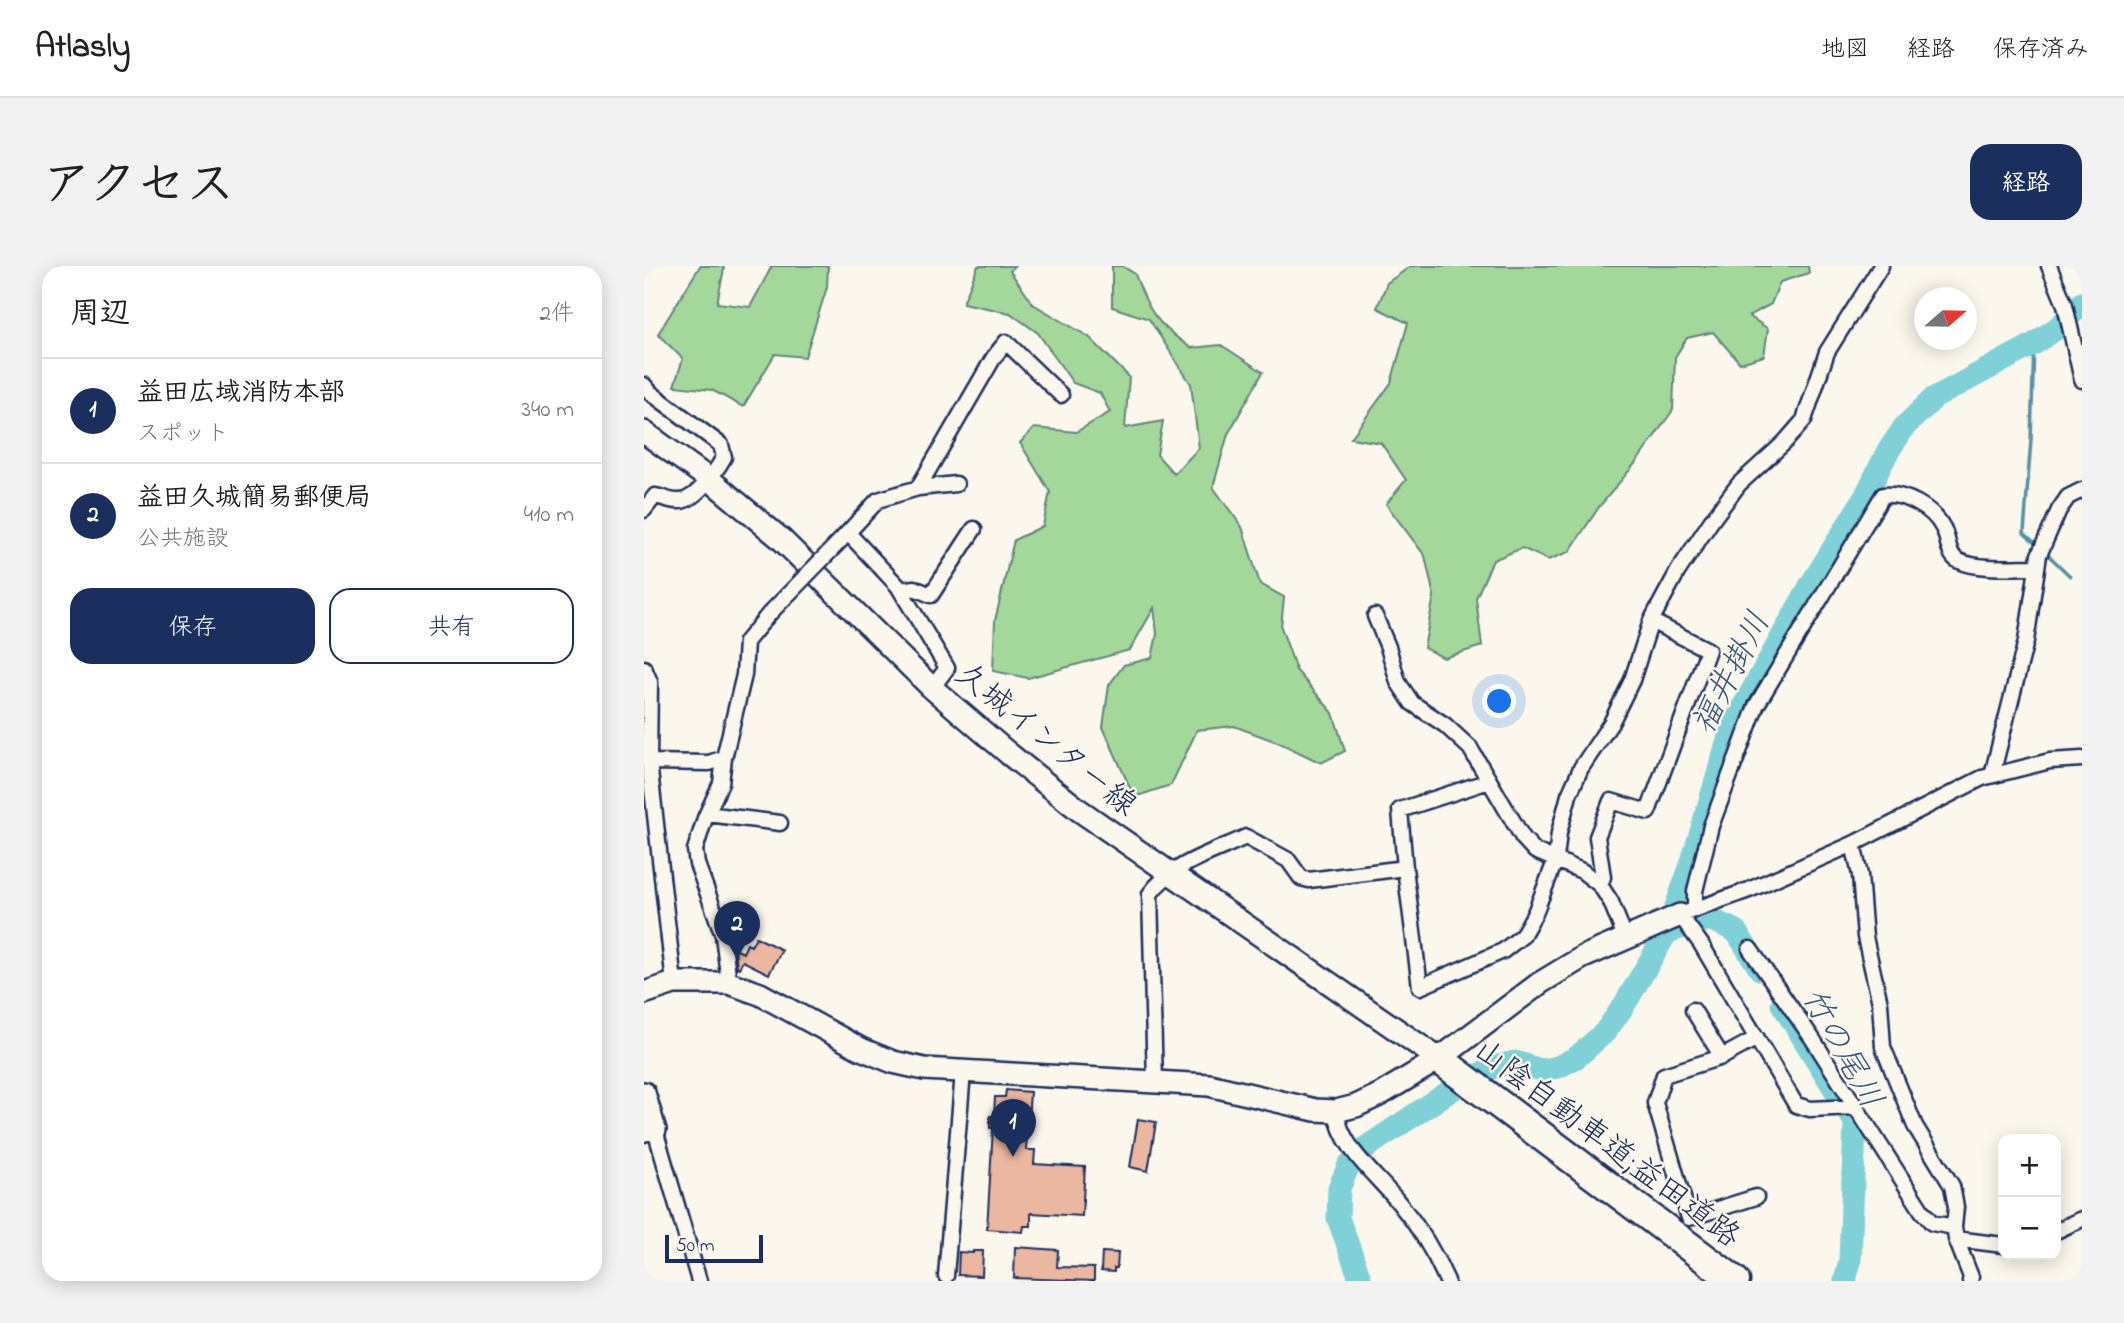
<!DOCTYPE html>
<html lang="ja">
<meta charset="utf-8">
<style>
:root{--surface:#fff;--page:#f2f2f2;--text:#202124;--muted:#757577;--line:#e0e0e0;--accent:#1b2f5e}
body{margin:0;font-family:"Indie Flower","Klee One",sans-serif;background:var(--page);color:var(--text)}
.controls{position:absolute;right:21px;bottom:21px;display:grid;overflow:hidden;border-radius:14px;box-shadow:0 4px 18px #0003}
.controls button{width:63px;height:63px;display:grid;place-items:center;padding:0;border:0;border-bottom:2px solid var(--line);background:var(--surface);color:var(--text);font:35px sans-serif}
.compass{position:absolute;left:1270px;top:21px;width:63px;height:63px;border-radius:50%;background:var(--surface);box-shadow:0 4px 18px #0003;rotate:70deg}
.scale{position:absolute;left:21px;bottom:18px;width:98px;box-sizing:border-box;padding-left:7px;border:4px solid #1b2f5e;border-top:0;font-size:19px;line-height:24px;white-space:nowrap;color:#1b2f5e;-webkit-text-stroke:5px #fbf7ec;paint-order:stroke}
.you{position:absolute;left:856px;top:436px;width:24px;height:24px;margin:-18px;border:5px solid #fff;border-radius:50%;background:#1a73e8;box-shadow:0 0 0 10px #1a73e833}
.badge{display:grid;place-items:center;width:46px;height:46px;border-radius:50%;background:var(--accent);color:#fff;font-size:23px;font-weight:700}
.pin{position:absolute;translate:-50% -58px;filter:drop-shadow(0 2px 4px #0008)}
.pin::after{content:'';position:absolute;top:37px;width:24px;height:21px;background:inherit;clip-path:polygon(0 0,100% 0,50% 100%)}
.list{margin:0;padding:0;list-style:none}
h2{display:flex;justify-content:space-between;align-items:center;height:91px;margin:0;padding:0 28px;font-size:30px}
h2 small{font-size:23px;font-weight:400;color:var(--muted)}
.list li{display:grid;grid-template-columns:46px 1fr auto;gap:21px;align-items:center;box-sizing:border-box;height:105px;padding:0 28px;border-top:2px solid var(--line)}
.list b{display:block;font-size:26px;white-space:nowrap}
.list p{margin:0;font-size:23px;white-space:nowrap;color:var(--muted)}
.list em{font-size:23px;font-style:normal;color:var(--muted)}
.actions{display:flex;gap:14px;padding:21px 28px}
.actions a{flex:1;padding:16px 0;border:2px solid var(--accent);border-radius:21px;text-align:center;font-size:24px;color:var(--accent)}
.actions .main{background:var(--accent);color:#fff}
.map{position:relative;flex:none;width:1438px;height:1015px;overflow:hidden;border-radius:21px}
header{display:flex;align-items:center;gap:42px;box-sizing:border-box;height:98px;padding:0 35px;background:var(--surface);border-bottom:2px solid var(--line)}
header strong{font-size:33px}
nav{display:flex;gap:38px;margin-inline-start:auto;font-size:24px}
.intro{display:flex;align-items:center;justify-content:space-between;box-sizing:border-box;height:168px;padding:0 42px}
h1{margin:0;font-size:49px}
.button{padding:18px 32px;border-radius:21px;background:var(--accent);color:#fff;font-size:24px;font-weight:700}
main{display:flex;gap:42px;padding:0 42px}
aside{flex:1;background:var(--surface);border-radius:21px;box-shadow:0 4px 18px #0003}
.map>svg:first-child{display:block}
</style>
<header>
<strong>Atlasly</strong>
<nav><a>地図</a><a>経路</a><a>保存済み</a></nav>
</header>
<div class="intro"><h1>アクセス</h1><a class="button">経路</a></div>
<main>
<aside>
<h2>周辺<small>2件</small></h2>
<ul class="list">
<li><span class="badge">1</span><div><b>益田広域消防本部</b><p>スポット</p></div><em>340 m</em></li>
<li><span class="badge">2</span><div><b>益田久城簡易郵便局</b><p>公共施設</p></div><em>410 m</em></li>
</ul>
<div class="actions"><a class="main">保存</a><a>共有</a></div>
</aside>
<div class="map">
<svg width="1438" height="1015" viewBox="0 0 1438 1015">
<rect width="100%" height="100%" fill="#fbf7ec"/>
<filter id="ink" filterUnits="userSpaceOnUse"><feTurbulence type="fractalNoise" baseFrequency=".0143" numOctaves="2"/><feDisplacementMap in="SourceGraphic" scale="14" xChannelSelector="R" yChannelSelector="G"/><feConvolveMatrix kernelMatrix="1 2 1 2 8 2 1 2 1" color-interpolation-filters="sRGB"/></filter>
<g filter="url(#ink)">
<path fill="#a4d89b" stroke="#60847c" stroke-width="2" d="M 56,0 L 79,0 L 80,3 L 73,37 L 106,41 L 128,0 L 184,0 L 183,21 L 161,91 L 131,88 L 99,141 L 68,124 L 30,120 L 39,93 L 14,68 Z
M 334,0 L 371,0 L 366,5 L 389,38 L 445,71 L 485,111 L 481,162 L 519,155 L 513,189 L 530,208 L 555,182 L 547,118 L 505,53 L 468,41 L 468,0 L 478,0 L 491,8 C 505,47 513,58 547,82 L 577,79 L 619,106 L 584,168 L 569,221 L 598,261 L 616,318 L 640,331 L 637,361 L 652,404 L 689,447 L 701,485 L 677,497 L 636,477 L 590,460 L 553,464 L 527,519 L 490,531 L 459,461 L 465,419 L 480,399 L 508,392 L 513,368 L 510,342 L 486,384 L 384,412 L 349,405 L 351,355 L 370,274 L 399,260 L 406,226 L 376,177 L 390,162 L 432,166 L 466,146 L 456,127 L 429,117 L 394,67 L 366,47 L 319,37 Z
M 767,0 L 1164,0 L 1165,7 L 1136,16 L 1127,38 L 1105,50 L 1124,63 L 1120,90 L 1096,97 L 1069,66 L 1043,72 L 1031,91 L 1029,144 L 994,194 L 955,241 L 925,286 L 904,294 L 878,282 L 849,294 L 832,332 L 838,380 L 800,392 L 780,382 L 790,330 L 781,290 L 742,238 L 762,214 L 737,177 L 707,172 L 747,117 L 764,57 L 733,42 L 743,17 Z"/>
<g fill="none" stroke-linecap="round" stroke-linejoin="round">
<path stroke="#5790a7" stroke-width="3.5" d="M 1390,78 L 1387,173 L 1380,267 L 1394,280
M 1400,285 L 1426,310"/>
<path stroke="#7fd0d7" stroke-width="23" d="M 1023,666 L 1066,653 L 1092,665 L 1116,703
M 1138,738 L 1211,856 L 1206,995 L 1201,1015
M 838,807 L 850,801 L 871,796 L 897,804 L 914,801 L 933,791 L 961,766 L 979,741 L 1023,666 L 1047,599 L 1088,461 L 1166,320 L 1221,231 L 1243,187 L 1261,160 L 1290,132 L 1390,78 L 1416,60 L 1438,37
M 717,1015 L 694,952 L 695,922 L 705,899 L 724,880 L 809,823"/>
</g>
<path fill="#ecb7a0" stroke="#1b2f5e" stroke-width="2" d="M 112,671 L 138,684 L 125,708 L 99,695 L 95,702 L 93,701 L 91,683 L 99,687 L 103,678 L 107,680 Z
M 362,824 L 386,826 L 382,884 L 391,884 L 390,898 L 441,901 L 438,950 L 387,947 L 387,960 L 380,960 L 379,966 L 343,963 L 349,862 L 346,862 L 346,850 L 350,850 L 351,831 L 361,831 Z
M 494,853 L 512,856 L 504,905 L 486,901 Z
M 371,981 L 414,984 L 413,1001 L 450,1002 L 450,1015 L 370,1012 Z
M 329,985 L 339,985 L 338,1010 L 314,1009 L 315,986 L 329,987 Z
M 458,986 L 474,987 L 473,1002 L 470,1002 L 470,1006 L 457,1005 Z"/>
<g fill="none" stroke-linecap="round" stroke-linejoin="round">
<defs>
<path id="street" d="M 1405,0 L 1421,39 L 1438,114
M 0,119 L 7,127 L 77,179 L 80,191 C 72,205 51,237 33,235 C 25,235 19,231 11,230 L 0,244
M 274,222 L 312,218
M 204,267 L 254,320 L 303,402 L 288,422
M 196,275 L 234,234 L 274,222 L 350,91 L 362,76 L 417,129
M 257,324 L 270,322 L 287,329 L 330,263
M 731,350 L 744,381 L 754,416 L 768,437 L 801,459 L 826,482 L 879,572 L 891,585 L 938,605 L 956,619 L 967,636 L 981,671
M 0,402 L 6,416 L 5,496 L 30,717
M 80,492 L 77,517 L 61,552 L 51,584 L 53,598 L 79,669 L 85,717
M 5,496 L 65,497 L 80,492 L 100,409 L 102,376 L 125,348
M 1348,509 L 1382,375 L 1395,289 L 1415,244 L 1424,231 L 1438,224
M 63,548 L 136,557
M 1209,578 L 1216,609 L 1221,671 L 1236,737 L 1239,781 L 1271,860 L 1308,920 L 1312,941 L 1310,961 L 1312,973 L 1327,1011 L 1326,1015
M 761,602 L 756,544 L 845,515
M 956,619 L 959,611 L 953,571 L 967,535 L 1004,546 L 1064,384 L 1007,355
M 1051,642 L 1051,625 L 1067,560 L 1112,440 L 1239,229 C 1261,227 1289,242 1299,262 C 1305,272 1303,290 1315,295 C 1334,304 1370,301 1392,301
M 1106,683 L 1168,772 L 1278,945 L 1288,957 L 1310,961
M 1049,744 L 1078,791
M 511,817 L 506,628 C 527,598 570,586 602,571 L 644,594 L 657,612 L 665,614 L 761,602 L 776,721 L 859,685 L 878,670 L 891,647 L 912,593 L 915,567 L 925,529 L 937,502 L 967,457 L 988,414 L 1007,355 L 1034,305 L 1068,254 L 1095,218 L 1140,177 L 1160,154 L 1183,86 L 1237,0
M 1212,841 L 1166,843 L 1152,839 L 1057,678 L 1036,649 L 1105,624 L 1209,578 L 1338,512 L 1406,495 L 1438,493
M 692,845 C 697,883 732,908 755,937 C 775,961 791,987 803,1015
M 0,868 L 11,864 L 55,1015
M 1112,931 L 1045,952 L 1011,837 L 1020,809 L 1078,791 L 1113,772
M 1412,965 L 1438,953
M 1312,973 L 1359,979
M 302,1010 L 319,806"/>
<path id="secondary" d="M 0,166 L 65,213 L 137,273 L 288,422 L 365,488 L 435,544 L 795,793
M 0,727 L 30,717 L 85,717 L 116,728 L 217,783 L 249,796 L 280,803 L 565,819 L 671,844 L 692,845 L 712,840 L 737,828 L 795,793 L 896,717 L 939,691 L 1036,649
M 0,827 L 11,864"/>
<path id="highway" d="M 795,793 L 1091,1015"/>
</defs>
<use href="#street" stroke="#1b2f5e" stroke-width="19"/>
<use href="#secondary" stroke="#1b2f5e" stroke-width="26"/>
<use href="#highway" stroke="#1b2f5e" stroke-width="33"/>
<use href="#street" stroke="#fbf7ec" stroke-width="14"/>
<use href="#secondary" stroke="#fbf7ec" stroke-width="21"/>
<use href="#highway" stroke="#fbf7ec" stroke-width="28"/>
<defs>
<path id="street-bridge" d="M 125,348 L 196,275"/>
</defs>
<use href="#street-bridge" stroke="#1b2f5e" stroke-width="19" stroke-linecap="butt"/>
<use href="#street-bridge" stroke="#fbf7ec" stroke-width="14"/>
</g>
</g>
<g text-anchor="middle" stroke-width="5" stroke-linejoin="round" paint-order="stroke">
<g font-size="32" fill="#1b2f5e" stroke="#fbf7ec">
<text transform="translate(403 472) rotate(39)" y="11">久城インター線</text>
<text transform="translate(964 876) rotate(37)" y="11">山陰自動車道;益田道路</text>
</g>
<g font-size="33" font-style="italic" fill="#34577c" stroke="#fbf7ec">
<text transform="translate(1085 406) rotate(-63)" y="12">福井掛川</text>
<text transform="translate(1200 781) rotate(61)" y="12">竹の尾川</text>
</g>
</g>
</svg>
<div class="controls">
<button>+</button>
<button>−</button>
</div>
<svg class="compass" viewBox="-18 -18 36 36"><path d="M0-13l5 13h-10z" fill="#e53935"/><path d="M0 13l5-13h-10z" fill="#757577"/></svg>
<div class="scale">50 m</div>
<div class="you"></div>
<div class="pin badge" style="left:369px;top:891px">1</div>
<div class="pin badge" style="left:93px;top:693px">2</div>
</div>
</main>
